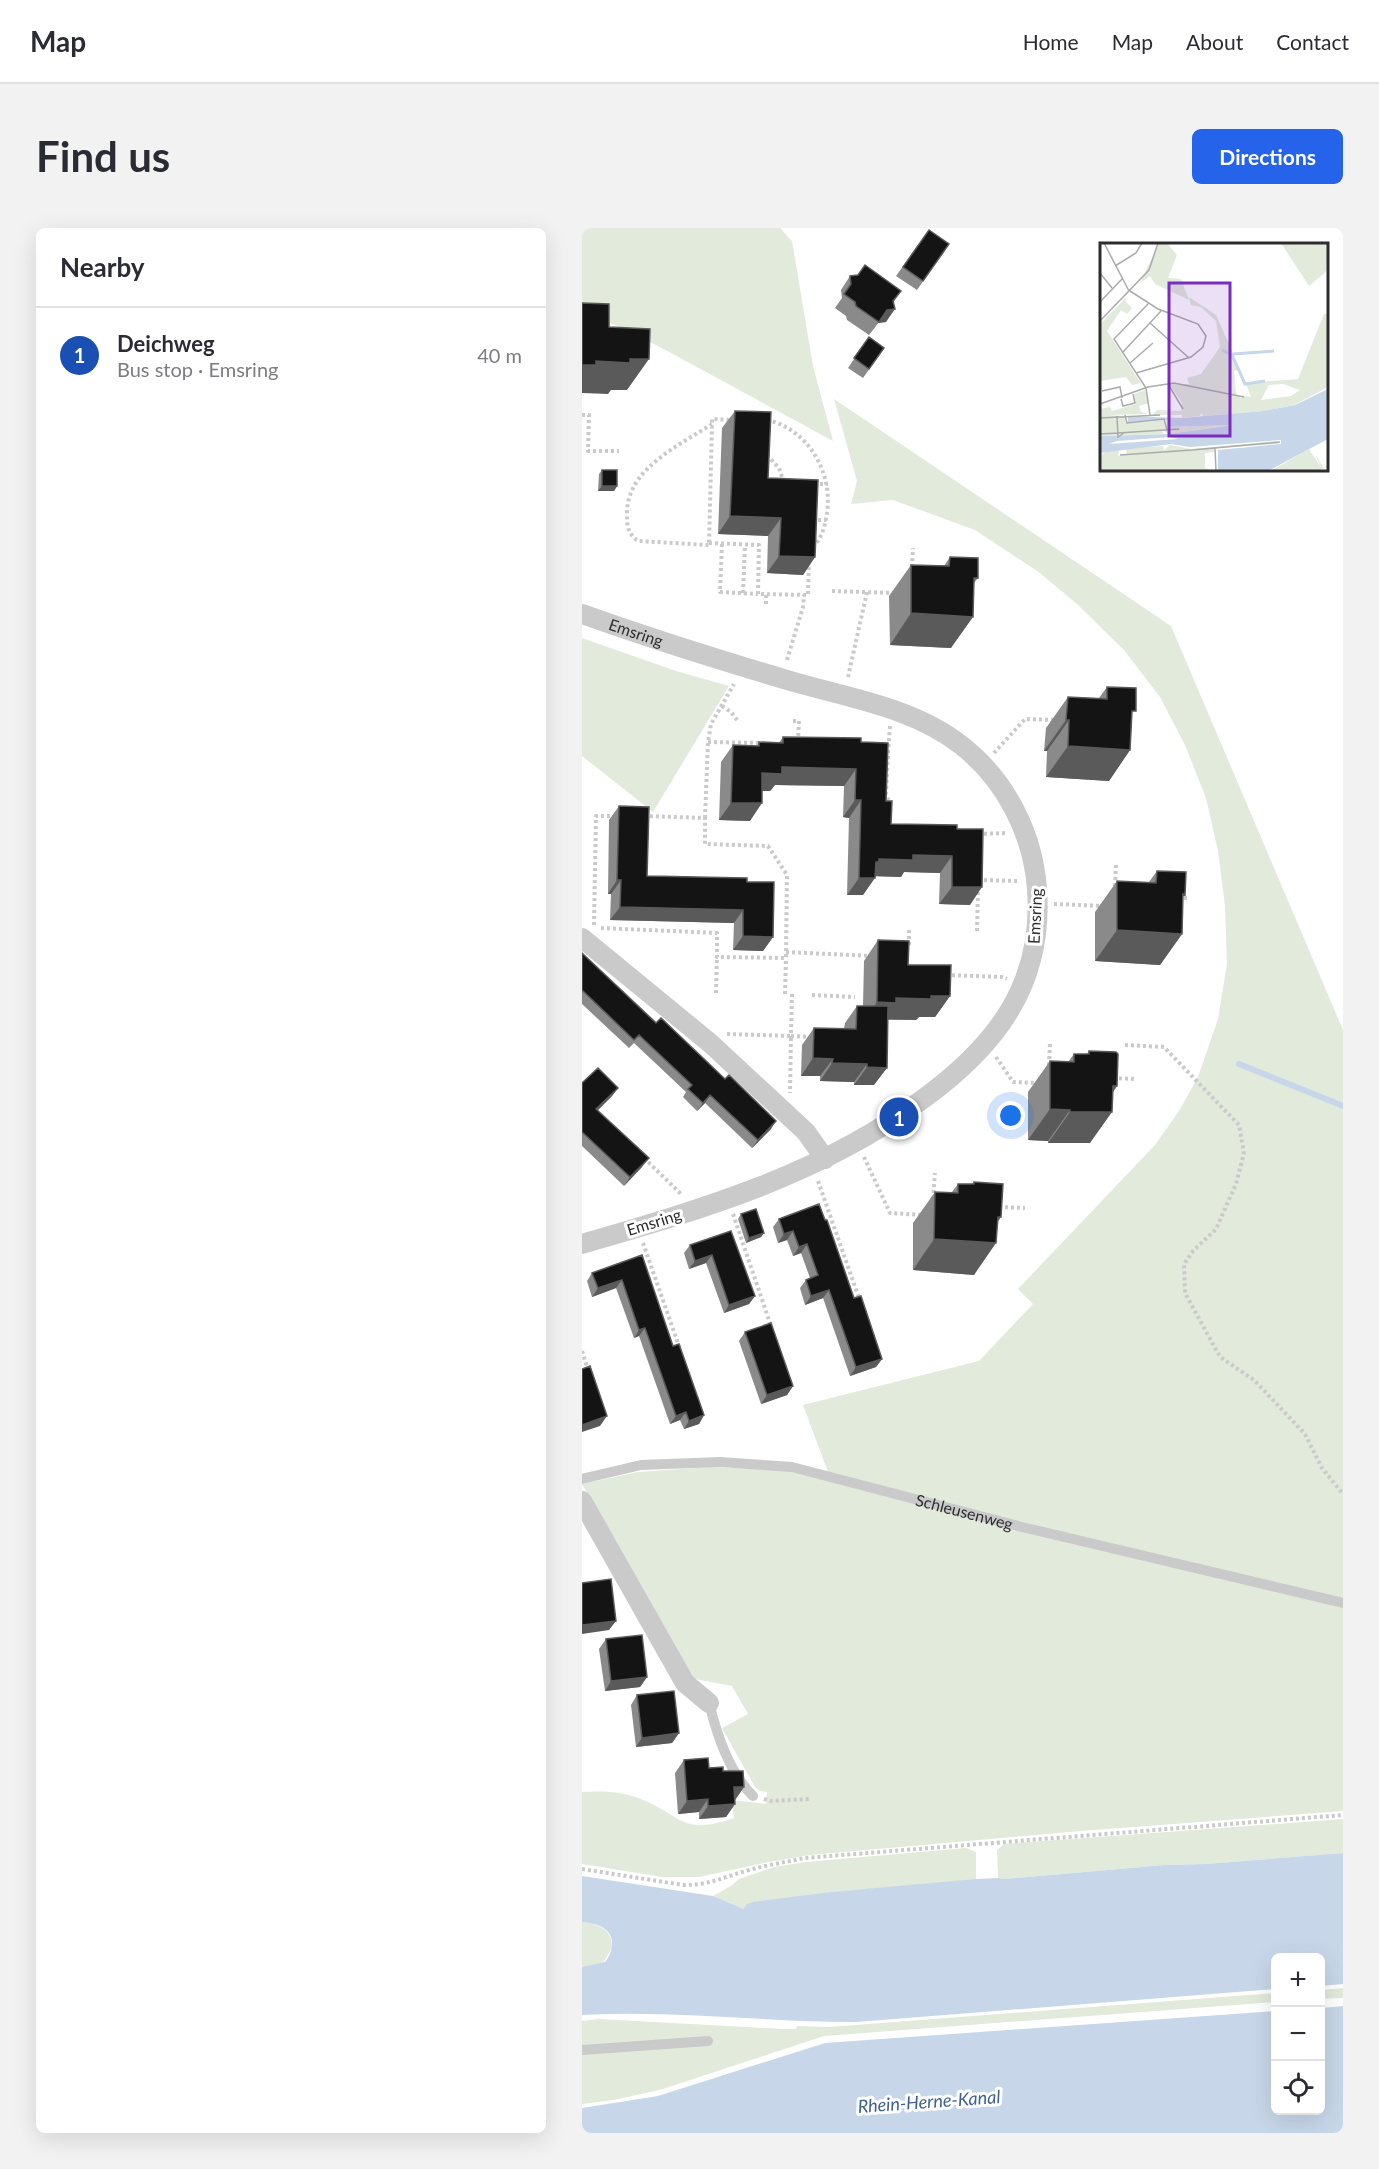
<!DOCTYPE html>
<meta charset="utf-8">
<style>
:root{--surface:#fff;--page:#f2f2f3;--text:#2b2b33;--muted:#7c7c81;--line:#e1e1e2;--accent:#2563eb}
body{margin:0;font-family:Lato,sans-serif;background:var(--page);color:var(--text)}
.controls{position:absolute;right:18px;bottom:18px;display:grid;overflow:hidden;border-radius:9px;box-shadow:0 6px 24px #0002}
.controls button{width:54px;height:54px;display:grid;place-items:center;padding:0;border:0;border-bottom:2px solid var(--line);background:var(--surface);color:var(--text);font:30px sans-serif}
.you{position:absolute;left:429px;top:888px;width:21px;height:21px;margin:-15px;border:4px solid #fff;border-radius:50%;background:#1a73e8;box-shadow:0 0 0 9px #1a73e833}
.badge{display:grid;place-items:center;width:39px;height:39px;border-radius:50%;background:var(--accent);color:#fff;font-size:20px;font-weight:700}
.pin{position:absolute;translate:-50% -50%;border:3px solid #fff;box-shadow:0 2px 6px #0006}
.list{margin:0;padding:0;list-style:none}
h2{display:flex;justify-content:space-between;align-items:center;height:78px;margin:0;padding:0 24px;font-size:26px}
h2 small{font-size:20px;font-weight:400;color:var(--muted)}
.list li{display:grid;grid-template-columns:39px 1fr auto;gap:18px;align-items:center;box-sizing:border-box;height:96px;padding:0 24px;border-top:2px solid var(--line)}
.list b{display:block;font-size:22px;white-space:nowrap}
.list p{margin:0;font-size:20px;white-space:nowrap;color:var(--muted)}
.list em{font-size:20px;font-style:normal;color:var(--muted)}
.icon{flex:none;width:33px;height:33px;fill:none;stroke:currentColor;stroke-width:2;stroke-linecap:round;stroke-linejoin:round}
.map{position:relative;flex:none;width:761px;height:1905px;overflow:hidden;border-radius:9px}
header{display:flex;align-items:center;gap:36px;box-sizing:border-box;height:84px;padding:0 30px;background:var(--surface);border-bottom:2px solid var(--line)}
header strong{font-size:28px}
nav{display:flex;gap:33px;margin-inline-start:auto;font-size:21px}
.intro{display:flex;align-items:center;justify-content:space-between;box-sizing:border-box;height:144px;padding:0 36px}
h1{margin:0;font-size:42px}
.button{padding:15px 27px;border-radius:9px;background:var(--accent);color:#fff;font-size:21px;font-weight:700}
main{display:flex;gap:36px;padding:0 36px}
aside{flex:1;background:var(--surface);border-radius:9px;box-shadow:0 6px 24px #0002}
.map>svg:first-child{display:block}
</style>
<header>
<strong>Map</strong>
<nav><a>Home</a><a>Map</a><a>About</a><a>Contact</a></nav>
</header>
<div class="intro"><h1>Find us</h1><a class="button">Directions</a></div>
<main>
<aside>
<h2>Nearby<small></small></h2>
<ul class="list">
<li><span class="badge" style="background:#1a4fb4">1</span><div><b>Deichweg</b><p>Bus stop · Emsring</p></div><em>40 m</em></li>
</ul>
</aside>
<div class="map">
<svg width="761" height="1905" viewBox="0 0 761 1905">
<rect width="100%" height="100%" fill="#fff"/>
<path fill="#e1eadb" d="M 0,0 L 198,0 L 210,13 L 231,138 L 251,213 L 78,119 L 0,81 Z
M 252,171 L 589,398 L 761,802 L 761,1583 L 499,1603 L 228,1627 L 187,1634 L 117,1649 L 80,1649 L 0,1636 L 0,1564 C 19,1563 38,1563 56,1570 C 100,1586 98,1609 152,1590 L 150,1572 L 184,1576 L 185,1564 L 178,1563 L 173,1559 L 140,1500 L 166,1486 L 150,1458 L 108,1450 L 0,1256 L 56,1244 L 129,1239 L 246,1244 L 221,1177 L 397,1133 L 451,1076 L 436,1061 L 573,917 L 597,883 L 616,849 L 636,791 L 645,736 L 643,678 L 636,623 L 624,570 L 603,517 L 578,469 L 542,422 L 496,377 L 458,345 L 393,302 L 311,272 L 269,276 L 275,253 Z
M 0,410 L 94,443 L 147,458 L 71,584 L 0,528 Z
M 761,1591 L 761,1625 L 624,1636 L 582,1637 L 422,1651 L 416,1650 L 415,1622 L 422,1616 Z
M 384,1620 L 394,1624 L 394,1651 L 389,1653 L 249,1664 L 161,1682 L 131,1668 L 149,1658 L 157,1651 L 192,1639 L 224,1634 Z
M 0,1694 C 17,1697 30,1700 30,1720 L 21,1735 L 0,1739 Z
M 761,1760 L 761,1770 L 739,1771 L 739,1762 Z
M 693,1765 L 693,1774 L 242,1808 L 81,1861 L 32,1872 L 0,1876 L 0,1793 L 17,1791 L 201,1801 L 214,1801 L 215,1798 L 247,1799 Z"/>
<path fill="#c7d7e9" d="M 761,1625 L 761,1756 L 739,1758 L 738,1730 L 694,1730 L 693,1761 L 274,1794 C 183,1794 91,1782 0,1787 L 0,1739 L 23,1734 C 32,1723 34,1707 20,1699 C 14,1696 6,1695 0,1694 L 0,1648 L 131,1668 L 161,1681 L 165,1676 L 171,1674 L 249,1664 L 394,1651 L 416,1650 L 422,1651 L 582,1637 L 624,1636 Z
M 761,1778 L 761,1905 L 0,1905 L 0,1880 L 76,1868 L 243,1815 L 693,1783 L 694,1882 L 738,1882 L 739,1780 Z"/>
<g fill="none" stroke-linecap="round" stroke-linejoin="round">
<path stroke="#c7d7e9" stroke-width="6" d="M 657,836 L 761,878"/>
<path stroke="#cacaca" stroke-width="4" stroke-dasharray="3 3" stroke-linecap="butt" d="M 0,187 L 7,187 L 6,223 L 37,223
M 185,192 C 226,201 251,244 245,285 C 243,298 240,310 231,319
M 130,196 C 98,217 46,240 45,284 C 45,297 45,305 56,313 L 127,317 L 130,196 L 130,191 L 150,192
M 185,227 L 197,240 L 202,255
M 232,256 L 246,256
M 230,292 L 244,292
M 127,315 L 177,317 L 176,366 L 226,367 L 227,334
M 140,316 L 138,364 L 176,366
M 330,339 L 331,320
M 250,363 L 312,365
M 161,365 L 163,317
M 184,376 L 184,366
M 205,432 L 221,379 L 222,367
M 266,449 L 285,364
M 140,478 L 149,484 L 156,493
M 211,493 L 217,493 L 216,512
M 126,514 L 182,515
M 303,524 L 306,525 L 304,566 L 308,577
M 306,525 L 308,498
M 412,525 L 443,491 L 473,492
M 123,590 L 126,514 L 129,496 L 152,456
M 396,606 L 425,605
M 396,652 L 437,653
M 533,658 L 534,636
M 596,670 L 608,670
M 472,676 L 521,678
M 12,697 L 14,588 L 35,588
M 19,700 L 135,705 L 135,729 L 204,730 L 205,647 L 186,618 L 123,616 L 123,590 L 63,588
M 395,703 L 396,661
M 327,717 L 327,702
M 204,724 L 290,728
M 364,747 L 420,749 L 425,751
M 134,765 L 135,729
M 203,766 L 204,730
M 210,766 L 209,808 L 230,809
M 230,767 L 273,769
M 145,806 L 209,808 L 208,865
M 543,817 L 582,819 L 657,897 L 662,925 L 654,956 L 634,1001 L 611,1023 L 602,1036 L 603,1065 L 638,1129 L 672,1152 L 723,1206 L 740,1240 L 761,1266
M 414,829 L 431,854 L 456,855
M 467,837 L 468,815
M 531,850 L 553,851
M 282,929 L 308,985 L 341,987
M 62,930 L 100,967
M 236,953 L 278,1073
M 351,971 L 353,945
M 417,979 L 443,980
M 151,986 L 189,1098
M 61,1015 L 98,1121
M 0,1123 L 6,1142
M 182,1571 L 188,1573 L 229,1571
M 0,1641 L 101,1657 C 129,1657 141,1649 167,1642 C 185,1637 204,1634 223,1630 L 761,1587"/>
<g stroke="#cacaca" stroke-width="10">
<path id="s1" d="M 0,1251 L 59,1237 L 138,1234 L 210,1239 L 440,1299 L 761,1375"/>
<path d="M 127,1475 C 135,1507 147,1544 171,1568"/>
<path d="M 0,1822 L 126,1813"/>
</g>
<g stroke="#cacaca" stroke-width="20">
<path id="s2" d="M 0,386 C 70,411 140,433 212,454 C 268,470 332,480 379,517 C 423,551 451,605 455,661 C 462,756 414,818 341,871 C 238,947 121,981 0,1016"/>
<path d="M 0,710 L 128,815 L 224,904 L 243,931"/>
<path d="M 0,1273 L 103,1455 L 127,1475"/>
</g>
</g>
<path fill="#8a8a8a" d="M 347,2 L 367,16 L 335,62 L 314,48 Z
M 268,48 L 311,73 L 304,94 L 296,95 L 287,107 L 265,92 L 264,88 L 253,80 L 260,70 L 259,62 Z
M 287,109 L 302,120 L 281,150 L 266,140 Z
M 153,183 L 186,250 L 233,329 L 221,347 L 185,345 L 186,308 L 136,306 L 140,200 Z
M 20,242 L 35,258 L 32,263 L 16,263 L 17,246 Z
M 368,329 L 396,350 L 392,355 L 369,420 L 308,417 L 307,368 L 329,337 L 362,338 Z
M 525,459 L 550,489 L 548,522 L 527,553 L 464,549 L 465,523 L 462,523 L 464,500 L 486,469 L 517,470 Z
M 201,509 L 279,514 L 304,573 L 309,596 L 375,601 L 388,677 L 357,676 L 358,645 L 322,644 L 319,649 L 293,648 L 281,667 L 265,667 L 267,590 L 261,589 L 262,558 L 193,557 L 188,563 L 180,563 L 168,593 L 137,592 L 139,534 L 151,517 L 175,518 L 177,514 L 197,515 Z
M 37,578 L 65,648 L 165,654 L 191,709 L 181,723 L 151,722 L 152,695 L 28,692 L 29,666 L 26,666 L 27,592 Z
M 575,643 L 601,670 L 600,706 L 578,737 L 513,733 L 513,684 L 535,653 L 567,654 Z
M 296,712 L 326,737 L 368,768 L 353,789 L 337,789 L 334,792 L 306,792 L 292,857 L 272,857 L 272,854 L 238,853 L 238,848 L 219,848 L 220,817 L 232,800 L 262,801 L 263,795 L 275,778 L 281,778 L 282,733 Z
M 0,725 L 189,901 L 170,920 L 123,875 L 115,883 L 101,869 L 104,864 L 52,815 L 47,820 L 0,776 Z
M 507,823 L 535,858 L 531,864 L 508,915 L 466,915 L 466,913 L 446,912 L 446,864 L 468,833 L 486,834 L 492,826 L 505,826 Z
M 0,855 L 36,860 L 30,868 L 16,882 L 60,939 L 42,958 L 0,918 Z
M 392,954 L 415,995 L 392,1047 L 331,1042 L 331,995 L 353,964 L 370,964 L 376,956 L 390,956 Z
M 237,976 L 272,1070 L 300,1131 L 294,1139 L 268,1148 L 241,1070 L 223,1077 L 218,1060 L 224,1052 L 228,1050 L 219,1025 L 211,1028 L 205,1012 L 196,1015 L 191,999 L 197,991 Z
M 159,986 L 182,1005 L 179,1009 L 164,1015 L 156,991 Z
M 149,1003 L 173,1068 L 167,1076 L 142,1085 L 124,1035 L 107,1041 L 102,1025 L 108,1017 Z
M 60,1027 L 91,1118 L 122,1187 L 117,1196 L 102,1201 L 98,1192 L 88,1196 L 57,1108 L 52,1110 L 34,1060 L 10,1069 L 5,1053 L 10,1045 Z
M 163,1104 L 211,1158 L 205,1167 L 179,1176 L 157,1113 Z
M 24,1411 L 65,1449 L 58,1459 L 23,1463 L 17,1421 Z
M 55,1467 L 97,1505 L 90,1515 L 54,1519 L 49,1477 Z
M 102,1532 L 127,1540 L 141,1543 L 162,1559 L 153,1572 L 153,1576 L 144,1589 L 117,1591 L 117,1584 L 96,1586 L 93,1545 Z"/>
<path fill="#5a5a5a" d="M 319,63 L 306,82 L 313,81 L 304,94 L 296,95 L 287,107 Z
M 48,131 L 67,131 L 45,162 L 29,162 L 26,166 L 0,165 L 0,137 L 14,133 Z
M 20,258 L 35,258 L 32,263 L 16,263 Z
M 148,288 L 199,290 L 186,308 L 136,306 Z
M 197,328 L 233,329 L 221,347 L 185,345 Z
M 329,385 L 391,389 L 369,420 L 308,417 Z
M 484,492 L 487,492 L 465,523 L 462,523 Z
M 486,518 L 548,522 L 527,553 L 464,549 Z
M 200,539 L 274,541 L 262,558 L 193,557 L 188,563 L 168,563 L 180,545 Z
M 273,572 L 279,572 L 267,590 L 261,589 Z
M 149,575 L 180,575 L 168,593 L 137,592 Z
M 331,627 L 370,628 L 358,645 L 322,644 L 319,649 L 287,648 L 293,650 L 281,667 L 265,667 L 277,650 L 297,631 Z
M 35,652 L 39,652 L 29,666 L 26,666 Z
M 370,659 L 400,659 L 388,677 L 357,676 Z
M 38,679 L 161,682 L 152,695 L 28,692 Z
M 535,702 L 600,706 L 578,737 L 513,733 Z
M 161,708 L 191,709 L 181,723 L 151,722 Z
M 349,768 L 368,768 L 353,789 L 337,789 L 334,792 L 303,791 L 280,795 L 295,774 L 314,770 Z
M 231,830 L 251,831 L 238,848 L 219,848 Z
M 250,835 L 285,836 L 272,854 L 238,853 Z
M 285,839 L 305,840 L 292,857 L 272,857 Z
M 531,858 L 535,858 L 517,884 L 530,884 L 508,915 L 466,915 L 488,884 Z
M 36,860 L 30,868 L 8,890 L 14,881 Z
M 128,867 L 123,875 L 115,883 L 121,875 Z
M 468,881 L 488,882 L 466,913 L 446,912 Z
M 194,893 L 189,901 L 170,920 L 176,912 Z
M 67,930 L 60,939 L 42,958 L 48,949 Z
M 416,989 L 419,989 L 402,1014 L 414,1015 L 392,1047 L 331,1042 L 352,1011 Z
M 211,1003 L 205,1012 L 196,1015 L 202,1006 Z
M 182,1005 L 179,1009 L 164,1015 L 167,1010 Z
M 225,1016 L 219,1025 L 211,1028 L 217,1019 Z
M 130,1027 L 124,1035 L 107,1041 L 113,1033 Z
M 40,1052 L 34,1060 L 10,1069 L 16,1060 Z
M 247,1062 L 241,1070 L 223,1077 L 229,1068 Z
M 173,1068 L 167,1076 L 142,1085 L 147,1077 Z
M 63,1100 L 57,1108 L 52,1110 L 57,1102 Z
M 300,1131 L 294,1139 L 268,1148 L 274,1139 Z
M 211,1158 L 205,1167 L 179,1176 L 185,1167 Z
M 104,1184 L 98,1192 L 88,1196 L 94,1188 Z
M 122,1187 L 117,1196 L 102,1201 L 107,1193 Z
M 25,1188 L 18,1198 L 0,1204 L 0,1197 Z
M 34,1393 L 27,1402 L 0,1406 L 0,1397 Z
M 65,1449 L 58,1459 L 23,1463 L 29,1453 Z
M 97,1505 L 90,1515 L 54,1519 L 60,1510 Z
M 152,1559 L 162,1559 L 153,1572 L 143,1572 Z
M 126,1571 L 117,1584 L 96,1586 L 105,1573 Z
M 153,1576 L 144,1589 L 117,1591 L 126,1578 Z"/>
<path fill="#141414" stroke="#5a5a5a" stroke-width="1.5" d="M 347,2 L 367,16 L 341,53 L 321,39 Z
M 283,37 L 319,63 L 311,73 L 313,81 L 305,82 L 297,94 L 274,78 L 273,74 L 262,66 L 269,56 L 268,48 L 276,47 Z
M 0,75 L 27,76 L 27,99 L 68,101 L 67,131 L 48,131 L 48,135 L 14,133 L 14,137 L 0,137 Z
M 287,109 L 302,120 L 287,141 L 272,130 Z
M 153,183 L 189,184 L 186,250 L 236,252 L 233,329 L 197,328 L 199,290 L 148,288 Z
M 20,242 L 35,242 L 35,258 L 20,258 Z
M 368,329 L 396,330 L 396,350 L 392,350 L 391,389 L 329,385 L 329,337 L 367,338 Z
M 525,459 L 554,460 L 554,483 L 550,483 L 548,522 L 486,518 L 487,492 L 484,492 L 486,469 L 525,471 Z
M 201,509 L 279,510 L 279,514 L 306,515 L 304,573 L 310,573 L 309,596 L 375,597 L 375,601 L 401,601 L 400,659 L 370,659 L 370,628 L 331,627 L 331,632 L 297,631 L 297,634 L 294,634 L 293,650 L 277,650 L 279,572 L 273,572 L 274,541 L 200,539 L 200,546 L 180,545 L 180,575 L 149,575 L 151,517 L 177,518 L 177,514 L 201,515 Z
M 37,578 L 67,579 L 65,648 L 165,650 L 165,654 L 192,654 L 191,709 L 161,708 L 161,682 L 38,679 L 39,652 L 35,652 Z
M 575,643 L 604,644 L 603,667 L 601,666 L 600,706 L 535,702 L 535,653 L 574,655 Z
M 296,712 L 327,713 L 326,737 L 369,737 L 368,768 L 349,768 L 349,771 L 314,770 L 314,775 L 295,774 Z
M 0,725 L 74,795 L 79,790 L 143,851 L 147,847 L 194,893 L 176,912 L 128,867 L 121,875 L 106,861 L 110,857 L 57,807 L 52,812 L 0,762 Z
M 275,778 L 306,778 L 305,840 L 285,839 L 285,836 L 250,835 L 251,831 L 231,830 L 232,800 L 274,801 Z
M 507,823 L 534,824 L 536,826 L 535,858 L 531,858 L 530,884 L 488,884 L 488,882 L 468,881 L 468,833 L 492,834 L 492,826 L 507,826 Z
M 16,840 L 36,860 L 14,881 L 67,930 L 48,949 L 0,904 L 0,855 Z
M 392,954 L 421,956 L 419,989 L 416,989 L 414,1015 L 352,1011 L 353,964 L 376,965 L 376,956 L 392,956 Z
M 237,976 L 243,992 L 245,992 L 272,1070 L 279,1068 L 300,1131 L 274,1139 L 247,1062 L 229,1068 L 224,1052 L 236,1047 L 225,1016 L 217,1019 L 211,1003 L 202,1006 L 197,991 Z
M 174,981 L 182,1005 L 167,1010 L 159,986 Z
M 149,1003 L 173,1068 L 147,1077 L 130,1027 L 113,1033 L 108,1017 Z
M 60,1027 L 91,1118 L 97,1116 L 122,1187 L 107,1193 L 104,1184 L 94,1188 L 63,1100 L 57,1102 L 40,1052 L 16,1060 L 10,1045 Z
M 189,1095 L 211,1158 L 185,1167 L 163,1104 Z
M 8,1138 L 25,1188 L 0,1197 L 0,1141 Z
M 29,1351 L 34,1393 L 0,1397 L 0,1355 Z
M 60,1407 L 65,1449 L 29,1453 L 24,1411 Z
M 92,1463 L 97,1505 L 60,1510 L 55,1467 Z
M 126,1530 L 127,1540 L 141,1539 L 141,1543 L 161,1543 L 162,1559 L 152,1559 L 153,1576 L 126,1578 L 126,1571 L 105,1573 L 102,1532 Z"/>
<g text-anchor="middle" stroke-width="6" stroke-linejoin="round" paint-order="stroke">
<g font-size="16" fill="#2d2d2d" stroke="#fff">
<text dy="6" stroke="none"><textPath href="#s2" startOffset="57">Emsring</textPath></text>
<text transform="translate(453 688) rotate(-87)" y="6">Emsring</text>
<text transform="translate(72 994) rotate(-17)" y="6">Emsring</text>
<text dy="6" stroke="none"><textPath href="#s1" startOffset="390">Schleusenweg</textPath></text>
</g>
<g font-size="18" font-style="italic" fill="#3f628b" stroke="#fff">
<text transform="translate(347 1874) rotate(-4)" y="6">Rhein-Herne-Kanal</text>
</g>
</g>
<g transform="translate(518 15)">
<rect width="228" height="228" fill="#fff"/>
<path d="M 59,0 L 67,0 L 77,12 L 68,35 L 81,36 L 89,57 L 55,41 L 50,33 L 40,40 ZM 228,0 L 228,27 L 209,43 L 181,0 ZM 28,53 L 25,58 L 32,65 L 27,71 L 21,67 L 7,88 L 44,145 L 40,140 L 32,142 L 26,134 L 0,138 L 0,81 ZM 89,54 L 116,72 L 133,110 L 175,107 L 134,112 L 146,140 L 198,136 L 224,71 L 228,71 L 228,144 L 194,162 L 164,168 L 103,173 L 101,170 L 100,173 L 82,175 L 82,172 L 52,172 L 57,167 L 81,168 L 82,160 L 69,141 L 89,141 L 87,135 L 101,131 L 120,104 L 116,78 L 101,64 L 91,62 ZM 138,127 L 147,144 L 151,154 L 143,152 L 141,156 L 136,150 L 134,128 ZM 183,141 L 200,147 L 191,153 L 161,157 L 169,142 ZM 45,147 L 49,160 L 39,163 L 41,169 L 48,171 L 8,172 L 24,173 L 26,180 L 70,177 L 69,184 L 131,182 L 69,191 L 62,187 L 63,191 L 0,193 L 0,166 L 10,164 L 12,168 L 36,161 L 34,151 ZM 177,198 L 179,201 L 113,205 L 115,209 L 105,210 L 105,225 L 112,228 L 0,228 L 0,212 L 15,205 L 19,206 L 18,213 L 27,211 L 26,205 L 63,203 L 64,207 L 70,202 L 91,206 ZM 209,206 L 220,223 L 216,212 L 223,224 L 228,223 L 218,228 L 171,228 Z" fill="#e1eadb" fill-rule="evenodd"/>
<path d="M 228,146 L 228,196 L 168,228 L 118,228 L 118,207 L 181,201 L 181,197 L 90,204 L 71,201 L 0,210 L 0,193 L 69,191 L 133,182 L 68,184 L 70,177 L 28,179 L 28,173 L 82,175 L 163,168 L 195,162 ZM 71,194 L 78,196 L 9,201 L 17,198 Z" fill="#c7d7e9" fill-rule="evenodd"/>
<path fill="none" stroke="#c7d7e9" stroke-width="3" d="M 122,107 L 132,112 L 145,141 L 165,138M 133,111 L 174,108"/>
<path fill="none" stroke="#ababab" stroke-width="1.5" d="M 4,0 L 29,48M 15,23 L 36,10 L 42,0M 0,30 L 12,45M 30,48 L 58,66 L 98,81 L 106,93 L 103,104 L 91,114 L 36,130M 0,59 L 22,36M 48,61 L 14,96 L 46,145 L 50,172M 0,78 L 49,27 L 58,0M 50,80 L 89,115M 23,109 L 61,68M 30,120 L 53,100M 68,141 L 83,166M 2,148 L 20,144 L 22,155M 21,156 L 23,163 L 35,160 L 33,151M 0,161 L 48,144 L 74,140 L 144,154M 25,172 L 27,180 L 64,176 L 67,187M 17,173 L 18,194 L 24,190M 0,175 L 60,172M 18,190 L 79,186M 0,191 L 18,190M 115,205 L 92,207 L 180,199 L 115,205 L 116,228M 20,212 L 92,207"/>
<path fill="#7b2cbf" fill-opacity="0.15" stroke="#7b2cbf" stroke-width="3" d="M 69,40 L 130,40 L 130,193 L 69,193 Z"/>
<rect width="228" height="228" fill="none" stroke="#2d2d2d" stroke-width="3"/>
</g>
</svg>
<div class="controls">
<button>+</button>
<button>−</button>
<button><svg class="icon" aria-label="locate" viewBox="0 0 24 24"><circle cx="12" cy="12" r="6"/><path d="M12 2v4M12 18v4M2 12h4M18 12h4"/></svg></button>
</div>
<div class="you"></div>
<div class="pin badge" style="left:317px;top:889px;background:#1a4fb4">1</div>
</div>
</main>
